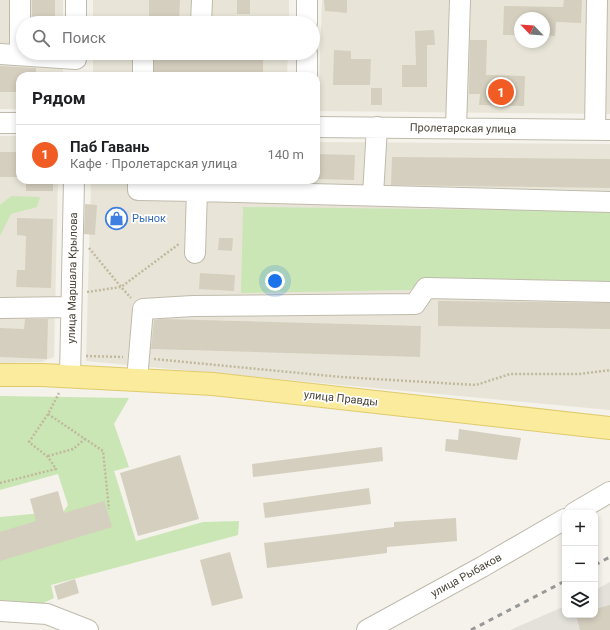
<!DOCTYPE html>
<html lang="ru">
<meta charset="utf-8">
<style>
:root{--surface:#fff;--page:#f2f2f2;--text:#202124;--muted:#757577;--line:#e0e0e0;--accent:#f05c24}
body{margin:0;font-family:Roboto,sans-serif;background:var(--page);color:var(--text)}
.controls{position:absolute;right:12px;bottom:12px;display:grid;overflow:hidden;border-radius:8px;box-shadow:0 2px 6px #0003}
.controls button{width:36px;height:36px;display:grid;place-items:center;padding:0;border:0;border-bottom:1px solid var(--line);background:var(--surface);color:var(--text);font:20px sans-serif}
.compass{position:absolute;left:514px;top:12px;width:36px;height:36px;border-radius:50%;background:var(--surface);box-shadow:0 2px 6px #0003;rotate:295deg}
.you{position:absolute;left:275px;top:281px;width:14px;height:14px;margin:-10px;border:3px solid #fff;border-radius:50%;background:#1a73e8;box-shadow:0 0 0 6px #1a73e833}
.badge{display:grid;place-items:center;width:26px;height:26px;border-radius:50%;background:var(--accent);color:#fff;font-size:13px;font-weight:700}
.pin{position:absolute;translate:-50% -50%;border:2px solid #fff;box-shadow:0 1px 4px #0006}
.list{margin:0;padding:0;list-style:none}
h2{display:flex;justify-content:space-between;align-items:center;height:52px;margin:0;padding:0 16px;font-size:17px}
h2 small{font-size:13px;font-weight:400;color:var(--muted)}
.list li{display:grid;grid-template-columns:26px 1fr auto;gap:12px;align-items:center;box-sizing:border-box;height:60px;padding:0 16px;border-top:1px solid var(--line)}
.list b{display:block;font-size:15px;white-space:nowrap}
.list p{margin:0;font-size:13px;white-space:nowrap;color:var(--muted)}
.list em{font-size:13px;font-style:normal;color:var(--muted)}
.icon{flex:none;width:22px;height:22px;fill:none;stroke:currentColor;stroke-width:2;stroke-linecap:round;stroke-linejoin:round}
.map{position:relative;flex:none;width:610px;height:630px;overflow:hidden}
.search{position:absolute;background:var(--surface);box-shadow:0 2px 6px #0003;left:16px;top:16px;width:304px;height:44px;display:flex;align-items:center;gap:10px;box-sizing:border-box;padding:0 14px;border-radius:22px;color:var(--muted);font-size:15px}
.panel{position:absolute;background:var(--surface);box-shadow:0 2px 6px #0003;left:16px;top:72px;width:304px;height:112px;border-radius:12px}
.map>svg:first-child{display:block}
</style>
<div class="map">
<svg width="610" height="630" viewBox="0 0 610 630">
<rect width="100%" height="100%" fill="#f4f2ea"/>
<path fill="#e8e5d8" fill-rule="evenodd" d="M 0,0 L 63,0 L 63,23 L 23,23 L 23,53 L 63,53 L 63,76 L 20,76 L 20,109 L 0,109 Z
M 93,0 L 289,0 L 289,23 L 93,23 Z
M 322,0 L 610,0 L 610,114 L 318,111 ZM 520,18 L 544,18 L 544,42 L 520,42 Z
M 93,53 L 288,53 L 287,76 L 93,76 Z
M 0,136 L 20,136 L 20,180 L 58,180 L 54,357 L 41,362 L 0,363 Z
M 316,142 L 610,144 L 610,410 L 86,361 L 91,180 L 316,180 Z"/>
<path fill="#e4e1db" d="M 610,582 L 610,630 L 510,630 L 565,606 L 565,615 L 595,615 L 595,590 Z"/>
<path fill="#cae6b4" d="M 11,196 L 40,197 L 37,207 L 11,214 L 0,236 L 0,205 Z
M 243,207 L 610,211 L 610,284 L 422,280 L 410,290 L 241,293 Z
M 0,396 L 129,398 L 114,424 L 129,467 L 114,471 L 136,541 L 203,522 L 239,521 L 238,535 L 51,585 L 54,598 L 41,604 L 0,600 L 0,517 L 64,511 L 68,505 L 58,474 L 0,490 Z"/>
<path fill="#d5cfbf" d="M 32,0 L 55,0 L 55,23 L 32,23 Z
M 149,0 L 180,0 L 179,23 L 149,22 Z
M 237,0 L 250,0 L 250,14 L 237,14 Z
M 324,0 L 347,0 L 347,13 L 325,11 Z
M 564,0 L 582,0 L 581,23 L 556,22 L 555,36 L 544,35 L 544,18 L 520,18 L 520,35 L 503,35 L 504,6 L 563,7 Z
M 434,30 L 435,45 L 427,45 L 427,87 L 402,87 L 402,65 L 416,65 L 415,31 Z
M 470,40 L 487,40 L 486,75 L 525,76 L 524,106 L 479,105 L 480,94 L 469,94 Z
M 334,50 L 351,51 L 351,59 L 371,59 L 370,85 L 333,85 Z
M 154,53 L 263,53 L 263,76 L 154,76 Z
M 0,66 L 36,68 L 36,76 L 20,76 L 20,92 L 0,92 Z
M 371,88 L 382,88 L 382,105 L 371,105 Z
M 0,152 L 20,152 L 20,177 L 0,177 Z
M 316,154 L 355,155 L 354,180 L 316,179 Z
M 392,157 L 610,159 L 610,188 L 391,185 Z
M 26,180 L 53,180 L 53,191 L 26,191 Z
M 85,204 L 97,205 L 95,235 L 84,234 Z
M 17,218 L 53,219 L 51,288 L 16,287 L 17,270 L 25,270 L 26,236 L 17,235 Z
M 219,238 L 233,238 L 232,251 L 218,250 Z
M 200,273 L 235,275 L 234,291 L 199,289 Z
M 438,301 L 610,303 L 610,329 L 438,326 Z
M 25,319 L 48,319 L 47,359 L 0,357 L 0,328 L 24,329 Z
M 162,319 L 421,326 L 420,357 L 151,349 L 154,320 Z
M 459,429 L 521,438 L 517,460 L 445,451 L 446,439 L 458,440 Z
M 382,447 L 383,461 L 253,477 L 252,464 Z
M 180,455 L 199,519 L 138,536 L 120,473 Z
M 369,488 L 371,504 L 265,518 L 263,503 Z
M 58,491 L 64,513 L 104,501 L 112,527 L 0,561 L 0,532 L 36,521 L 30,499 Z
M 456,518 L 457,541 L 387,547 L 387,553 L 267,568 L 264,543 L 394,527 L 394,522 Z
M 230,552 L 243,598 L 212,606 L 200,560 Z
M 75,579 L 79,593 L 58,600 L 54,586 Z
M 610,605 L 610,630 L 580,630 L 576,615 L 595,615 L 595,609 Z"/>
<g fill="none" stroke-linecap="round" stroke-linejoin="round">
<defs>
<path id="minor" d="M 76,23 L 76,0
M 201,23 L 202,0
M 307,23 L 307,0
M 143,53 L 143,76
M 0,54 L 76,59
M 20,55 L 20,0
M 307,76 L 307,53
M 0,123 L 20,123
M 316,127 L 610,130
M 456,128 L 460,0
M 595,130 L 597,0
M 138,180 L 138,190 L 197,191 L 195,253
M 197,191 L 610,202
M 373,195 L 377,127
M 0,308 L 71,307
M 70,377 L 74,180
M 137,380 L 143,309 L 193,306 L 415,304 L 426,288 L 610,292
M 574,513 L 610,492
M 0,611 L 47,614 L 88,630
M 367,630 L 482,567 L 565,519"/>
<path id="major" d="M 0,375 L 42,375 L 213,384 L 610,428"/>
</defs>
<use href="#minor" stroke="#bfbbac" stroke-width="22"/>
<use href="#major" stroke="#dfcb6d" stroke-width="24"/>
<path stroke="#c0b99e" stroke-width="2.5" stroke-dasharray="2 2" stroke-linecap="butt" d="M 89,248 L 121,287 L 131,298
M 87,292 L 121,287 L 179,244
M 86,356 L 123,357
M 154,359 L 341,377 L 476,385 L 510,374 L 580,374 L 610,370
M 48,414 L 103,451 L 109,509
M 48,456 L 73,449 L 85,439
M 0,483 L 56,469 L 48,457 L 29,442 L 48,414 L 59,393"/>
<use href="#minor" stroke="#fff" stroke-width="20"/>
<use href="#major" stroke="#faeb9d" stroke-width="22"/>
<path stroke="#989898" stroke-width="3" stroke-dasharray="5 5" stroke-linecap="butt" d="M 595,565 L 610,557
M 471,630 L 565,581"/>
</g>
<defs>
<symbol id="shop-ring" viewBox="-11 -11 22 22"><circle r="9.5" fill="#fff" stroke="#3f7fe0" stroke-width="1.5"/><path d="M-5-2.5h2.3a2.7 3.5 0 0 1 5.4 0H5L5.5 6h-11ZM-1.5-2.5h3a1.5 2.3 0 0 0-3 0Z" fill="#3f7fe0"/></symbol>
</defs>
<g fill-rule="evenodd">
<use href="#shop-ring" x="104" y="206" width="25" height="25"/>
</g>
<g text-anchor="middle" stroke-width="3.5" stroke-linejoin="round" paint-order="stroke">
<g font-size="11" fill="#484438" stroke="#fff">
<text transform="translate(463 128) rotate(1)" y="4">Пролетарская улица</text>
<text transform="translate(72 278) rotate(-89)" y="4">улица Маршала Крылова</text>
<text transform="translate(341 398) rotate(6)" y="4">улица Правды</text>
<text transform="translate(466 575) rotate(-29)" y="4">улица Рыбаков</text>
</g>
<g font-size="11" fill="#366cbe" stroke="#fff" text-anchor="start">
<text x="132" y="222">Рынок</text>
</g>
</g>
</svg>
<div class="controls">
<button>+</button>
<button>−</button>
<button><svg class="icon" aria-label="layers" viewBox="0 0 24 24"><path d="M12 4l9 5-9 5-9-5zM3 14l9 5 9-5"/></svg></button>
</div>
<svg class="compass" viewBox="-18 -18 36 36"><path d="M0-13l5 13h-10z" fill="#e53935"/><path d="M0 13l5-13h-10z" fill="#757577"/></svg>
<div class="you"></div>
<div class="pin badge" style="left:501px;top:92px">1</div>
<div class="search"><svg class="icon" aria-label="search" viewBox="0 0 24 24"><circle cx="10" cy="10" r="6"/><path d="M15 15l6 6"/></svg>Поиск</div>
<section class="panel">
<h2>Рядом<small></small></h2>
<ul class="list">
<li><span class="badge">1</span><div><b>Паб Гавань</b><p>Кафе · Пролетарская улица</p></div><em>140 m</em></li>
</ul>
</section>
</div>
